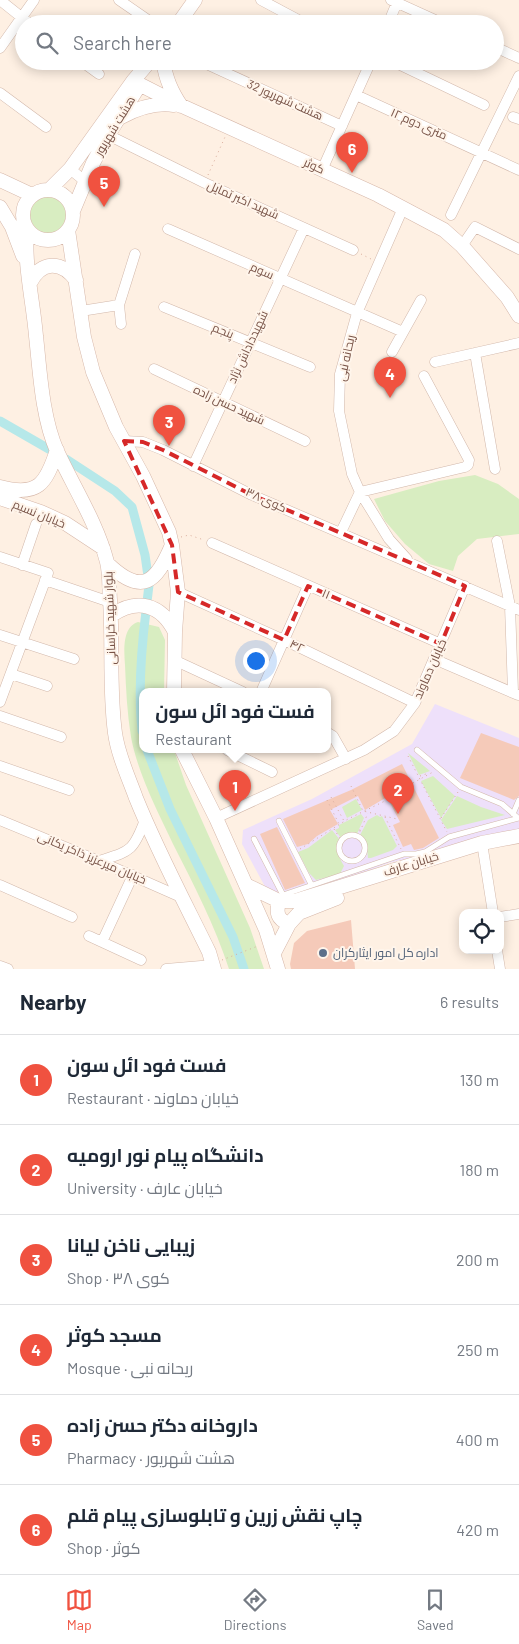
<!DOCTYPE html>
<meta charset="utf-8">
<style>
:root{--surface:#fff;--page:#f2f2f3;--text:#1f2937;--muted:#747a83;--line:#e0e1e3;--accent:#f05240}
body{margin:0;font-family:Barlow,Cairo,sans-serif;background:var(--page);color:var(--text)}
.controls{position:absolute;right:15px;bottom:15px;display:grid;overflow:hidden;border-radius:10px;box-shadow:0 2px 12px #0003}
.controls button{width:45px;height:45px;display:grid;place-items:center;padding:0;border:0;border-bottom:1px solid var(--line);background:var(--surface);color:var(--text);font:25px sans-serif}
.you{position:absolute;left:255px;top:660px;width:18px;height:18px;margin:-12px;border:4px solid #fff;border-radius:50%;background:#1a73e8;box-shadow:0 0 0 8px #1a73e833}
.badge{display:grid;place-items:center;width:32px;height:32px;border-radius:50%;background:var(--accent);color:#fff;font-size:16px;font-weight:700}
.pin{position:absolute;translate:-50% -41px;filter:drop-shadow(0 1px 2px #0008)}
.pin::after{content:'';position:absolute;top:26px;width:18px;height:15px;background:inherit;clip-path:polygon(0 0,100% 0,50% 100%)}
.popup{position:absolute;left:139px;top:688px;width:192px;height:65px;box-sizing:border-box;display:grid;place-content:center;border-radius:10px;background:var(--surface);filter:drop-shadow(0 1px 4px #0005);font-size:16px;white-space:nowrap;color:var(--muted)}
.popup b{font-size:19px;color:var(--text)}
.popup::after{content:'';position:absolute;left:50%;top:100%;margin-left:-10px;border:10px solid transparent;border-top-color:var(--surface)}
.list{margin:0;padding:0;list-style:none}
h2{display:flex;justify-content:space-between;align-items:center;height:65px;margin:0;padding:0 20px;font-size:21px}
h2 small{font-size:16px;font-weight:400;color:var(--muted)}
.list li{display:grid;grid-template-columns:32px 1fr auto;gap:15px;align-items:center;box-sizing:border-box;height:90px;padding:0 20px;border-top:1px solid var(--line)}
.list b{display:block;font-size:19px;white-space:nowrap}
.list p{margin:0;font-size:16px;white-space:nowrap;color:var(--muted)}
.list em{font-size:16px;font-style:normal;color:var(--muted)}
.icon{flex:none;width:28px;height:28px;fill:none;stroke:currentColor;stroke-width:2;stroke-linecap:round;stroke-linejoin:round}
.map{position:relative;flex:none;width:519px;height:969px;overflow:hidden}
.search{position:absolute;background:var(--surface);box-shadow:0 2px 12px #0003;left:15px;right:15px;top:15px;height:55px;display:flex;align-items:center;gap:12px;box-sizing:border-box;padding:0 18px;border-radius:28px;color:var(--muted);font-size:19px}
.sheet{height:605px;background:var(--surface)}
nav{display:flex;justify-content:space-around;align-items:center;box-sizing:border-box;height:70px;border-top:1px solid var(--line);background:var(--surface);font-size:14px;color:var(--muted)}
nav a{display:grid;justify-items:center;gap:2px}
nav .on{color:var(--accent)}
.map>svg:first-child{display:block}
</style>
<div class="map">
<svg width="519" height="969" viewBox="0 0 519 969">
<rect width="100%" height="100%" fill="#fef0e3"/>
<path fill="#eee0fa" d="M 435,704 L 519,738 L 519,832 L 389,863 L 296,897 L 269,894 L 242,844 L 243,830 L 312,799 L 412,744 Z"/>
<path fill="#d8edc1" d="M30 215a18 18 0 1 1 36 0a18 18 0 1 1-36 0Z
M 475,475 L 498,484 L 519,499 L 519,534 L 477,539 L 458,556 L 453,571 L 429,564 L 405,544 L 385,521 L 374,499 L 439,481 Z
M 138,622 L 159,627 L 165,640 L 164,692 L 142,692 L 142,750 L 174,750 L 186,785 L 250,928 L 264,969 L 229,969 C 215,926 194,885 173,844 C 157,810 138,774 131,737 C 127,713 126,689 125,665 C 124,651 122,627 138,622 Z
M 408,753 L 430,771 L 419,775 Z
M 433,776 L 455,796 L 441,818 L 421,781 Z
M 457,796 L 481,807 L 505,815 L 447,829 L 441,820 Z
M 356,799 L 362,810 L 347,818 L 342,807 Z
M 361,814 L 364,818 L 357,834 L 348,834 L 341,838 L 335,830 L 339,828 L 339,825 Z
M 377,815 L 380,817 L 382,816 L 397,846 L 393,850 L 371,858 L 368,858 L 366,841 L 360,835 L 368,820 Z
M 332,830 L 340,840 C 334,849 339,857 344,866 L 340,874 L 316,880 L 309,873 L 298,852 L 308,848 Z"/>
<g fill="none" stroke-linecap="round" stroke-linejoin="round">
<path stroke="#b6e8e9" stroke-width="9" d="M 0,421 L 54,452
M 66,459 L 115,491 L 132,507 L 145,555 L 148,576
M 147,602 L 149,585
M 142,731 C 138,692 141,651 146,611
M 147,750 L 170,809 L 233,937 L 244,969"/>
</g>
<path fill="#f5cab9" d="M 481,733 L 519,747 L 519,796 L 514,800 L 460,778 Z
M 402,764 L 439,838 L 423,848 L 414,850 L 411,844 L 403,847 L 393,825 L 400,822 L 387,797 L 365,810 L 358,796 L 330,810 L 338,824 L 317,836 L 308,844 L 297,847 L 283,819 L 351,790 Z
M 277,827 L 305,883 L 285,890 L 260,834 Z
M 351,920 L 355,969 L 291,969 L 290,964 L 294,943 L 307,931 Z"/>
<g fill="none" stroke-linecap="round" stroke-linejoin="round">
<defs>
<path id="lane" d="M 417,750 L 461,787 L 502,804 L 518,818
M 513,814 L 519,800
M 279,821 L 311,884
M339 848a13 13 0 1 1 26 0a13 13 0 1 1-26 0Z
M 254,839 L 283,895 L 404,854 L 416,854 L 425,852 L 449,837 L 519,818"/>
<path id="street" d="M 0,0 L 30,24
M 119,0 L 148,20
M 261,0 L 306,24
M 391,0 L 444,24
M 388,24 L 398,0
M 495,47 L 519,58
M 0,48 L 34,0
M 81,61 L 99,74
M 200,61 L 342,126
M 392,61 L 484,105
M 0,93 L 46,127
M 356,95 L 519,170
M 513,117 L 519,119
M 108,135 L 205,183 L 353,250
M 70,169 L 86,182
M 322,170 L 371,61
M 403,208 L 357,313 L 340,374 L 339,411 L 352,474 L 360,492 L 389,539 L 407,559
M 451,215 L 519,76
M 168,229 L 403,332
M 462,246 L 475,227 L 519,249
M 164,307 L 310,367
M 81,311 L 119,305
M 121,324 L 119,305 L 135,254
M 392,352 L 421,300
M 475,353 L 495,469
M 435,362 L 519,343
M 154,369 L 305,441
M 124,441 L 143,442 L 163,450 L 252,495 L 519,610
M 193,466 L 304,228
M 341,532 L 360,492 L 465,467 L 468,465 L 469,460 L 424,376
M 497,541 L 510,606 L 513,692
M 212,543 L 441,644
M 0,557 L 48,573 L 0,702
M 22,565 L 36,524
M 45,580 L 110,602
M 178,592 L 284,640 L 415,703
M 0,635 L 74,659
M 434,659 L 518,695
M 174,660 L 243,692
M 11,674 L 47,686
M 261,692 L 308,586
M 0,716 L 61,737
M 328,733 L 333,736 L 346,759
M 227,750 L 272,772
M 0,766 L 69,790
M 216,818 L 364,750 L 394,731 L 415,703 L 465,586
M 0,820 L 99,861 L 183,898
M 482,843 L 493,913
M 99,861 C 130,851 133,852 145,820
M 0,885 L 72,917
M 500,917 L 519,914
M 89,936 L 141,960
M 102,942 L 133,875
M 497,950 L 500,969
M 0,966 L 8,969
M 166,969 L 213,965"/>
<path id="secondary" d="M 178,24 L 195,0
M 163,61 C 166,79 171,91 181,106
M 133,81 L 182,106 L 378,195 L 444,230 L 462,246 L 507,297 L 519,316
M 121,117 C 138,108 155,102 174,105
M 0,180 L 32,195
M 50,189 L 70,169 L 133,81 L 150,61
M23 215a25 25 0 1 1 50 0a25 25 0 1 1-50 0Z
M 0,207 L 12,227 L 23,256
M 73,211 L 93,163 L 108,135 L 139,86
M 27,230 C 24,266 33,300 36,336 C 40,372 42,417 57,451 C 74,488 97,523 107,562 C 110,574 109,588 110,600 C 113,644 109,689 115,733 C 118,755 128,776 136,798 C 157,850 184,901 209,952 L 214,969
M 68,230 L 84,337 L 93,372 L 116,427 L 143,476 L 169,532 L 172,545 L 178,592 L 175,632 L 174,692
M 30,283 C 41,261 61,260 76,280
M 0,487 C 38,497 46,484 57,450
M 0,498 L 41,512 L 65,523 L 103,548
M 108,564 C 142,596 156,583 172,545
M 112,615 C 137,598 161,604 175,632
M 182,750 L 216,818 L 266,930 L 278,969
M 246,885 L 279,901 L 295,901 L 482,843 L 519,836
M 279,901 C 276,913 277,919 289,924
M 274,953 L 289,924 L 299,913 L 337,898"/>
</defs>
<use href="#lane" stroke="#d2b8ab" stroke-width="6"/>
<use href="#street" stroke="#d2b8ab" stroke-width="11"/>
<use href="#secondary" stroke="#d6b7a9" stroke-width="15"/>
<path stroke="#daad9c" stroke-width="1" stroke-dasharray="1 4" stroke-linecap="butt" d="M 208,175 L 225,137
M 361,254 L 371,259
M 181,537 L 189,535 L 204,540
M 408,756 L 447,832
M 420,776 L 426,774
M 413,783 L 433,772
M 351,786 L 363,811 L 397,819
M 331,797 L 344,821
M 327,800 L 339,824
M 385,817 L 401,849
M 441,818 L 458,792
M 334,829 L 341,840
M 357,835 L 361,827
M 358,836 L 368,813
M 300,849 L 348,819 L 387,800
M 222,960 L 258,946"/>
<use href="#lane" stroke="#fff" stroke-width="5"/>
<use href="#street" stroke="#fff" stroke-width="10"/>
<use href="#secondary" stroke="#fff" stroke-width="14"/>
</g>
<path fill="none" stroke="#d62828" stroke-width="4" stroke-dasharray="10 6" stroke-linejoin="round" d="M 124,441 L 143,442 L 163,450 L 252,495 L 465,586 L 441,644 L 308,586 L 284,640 L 178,592 L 172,545 Z"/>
<circle fill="#5c6f8a" stroke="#fff5eb" stroke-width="2" cx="323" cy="953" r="5"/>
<g text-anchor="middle" stroke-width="4" stroke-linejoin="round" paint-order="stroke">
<g font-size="12" fill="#785347" stroke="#fff5eb">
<text transform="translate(285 100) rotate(24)" y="4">هشت شهریور 32</text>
<text transform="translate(419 124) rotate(24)" y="4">۱۲ متری دوم</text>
<text transform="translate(115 126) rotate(-59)" y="4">هشت شهریور</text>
<text transform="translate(314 166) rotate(24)" y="4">کوثر</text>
<text transform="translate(243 200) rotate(24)" y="4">شهید اکبر تمایل</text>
<text transform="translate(262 271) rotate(24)" y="4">سوم</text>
<text transform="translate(223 331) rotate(22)" y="4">پنجم</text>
<text transform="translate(248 347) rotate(-65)" y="4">شهیدداداش نژاد</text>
<text transform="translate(346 358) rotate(-78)" y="4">ریحانه نبی</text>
<text transform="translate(229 405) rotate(25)" y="4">شهید حسن زاده</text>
<text transform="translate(266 500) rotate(24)" y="4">کوی ۳۸</text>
<text transform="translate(39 514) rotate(22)" y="4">خیابان نسیم</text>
<text transform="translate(326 594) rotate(23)" y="4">۱۱</text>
<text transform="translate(110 618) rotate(-92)" y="4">بلوار شهید خراسانی</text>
<text transform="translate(297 646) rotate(26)" y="4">۴۲</text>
<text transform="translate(430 669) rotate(-66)" y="4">خیابان دماوند</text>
<text transform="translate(92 858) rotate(23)" y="4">خیابان میرعزیز ذاکر یکانی</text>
<text transform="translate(411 864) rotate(-17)" y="4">خیابان عارف</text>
</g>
<g font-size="12" fill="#4e5e75" stroke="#fff5eb" text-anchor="start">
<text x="333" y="957">اداره کل امور ایثارکران</text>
</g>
</g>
</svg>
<div class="controls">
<button><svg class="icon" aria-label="locate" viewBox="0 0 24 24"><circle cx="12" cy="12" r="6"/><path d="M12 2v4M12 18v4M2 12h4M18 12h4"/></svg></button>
</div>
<div class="you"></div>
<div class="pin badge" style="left:235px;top:811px">1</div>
<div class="popup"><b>فست فود ائل سون</b>Restaurant</div>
<div class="pin badge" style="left:398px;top:814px">2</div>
<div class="pin badge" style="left:169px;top:446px">3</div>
<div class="pin badge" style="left:390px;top:398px">4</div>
<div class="pin badge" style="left:104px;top:207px">5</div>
<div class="pin badge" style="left:352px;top:173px">6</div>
<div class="search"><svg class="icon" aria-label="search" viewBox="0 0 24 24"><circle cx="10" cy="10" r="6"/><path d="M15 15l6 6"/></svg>Search here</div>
</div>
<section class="sheet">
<h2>Nearby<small>6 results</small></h2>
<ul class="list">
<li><span class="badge">1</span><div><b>فست فود ائل سون</b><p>Restaurant · خیابان دماوند</p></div><em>130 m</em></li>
<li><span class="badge">2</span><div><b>دانشگاه پیام نور ارومیه</b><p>University · خیابان عارف</p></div><em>180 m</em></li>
<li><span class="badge">3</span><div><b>زیبایی ناخن لیانا</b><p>Shop · کوی ۳۸</p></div><em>200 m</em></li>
<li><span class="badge">4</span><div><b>مسجد کوثر</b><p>Mosque · ریحانه نبی</p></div><em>250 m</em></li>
<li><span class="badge">5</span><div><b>داروخانه دکتر حسن زاده</b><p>Pharmacy · هشت شهریور</p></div><em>400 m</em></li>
<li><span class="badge">6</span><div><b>چاپ نقش زرین و تابلوسازی پیام قلم</b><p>Shop · کوثر</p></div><em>420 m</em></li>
</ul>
</section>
<nav>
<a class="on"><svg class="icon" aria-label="map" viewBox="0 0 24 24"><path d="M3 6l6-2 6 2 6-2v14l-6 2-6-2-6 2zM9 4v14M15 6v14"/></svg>Map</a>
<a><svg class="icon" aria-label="directions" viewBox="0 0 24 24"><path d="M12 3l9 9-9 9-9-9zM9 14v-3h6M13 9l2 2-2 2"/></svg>Directions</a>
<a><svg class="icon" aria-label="saved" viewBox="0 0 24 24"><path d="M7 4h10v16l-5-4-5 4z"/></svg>Saved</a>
</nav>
